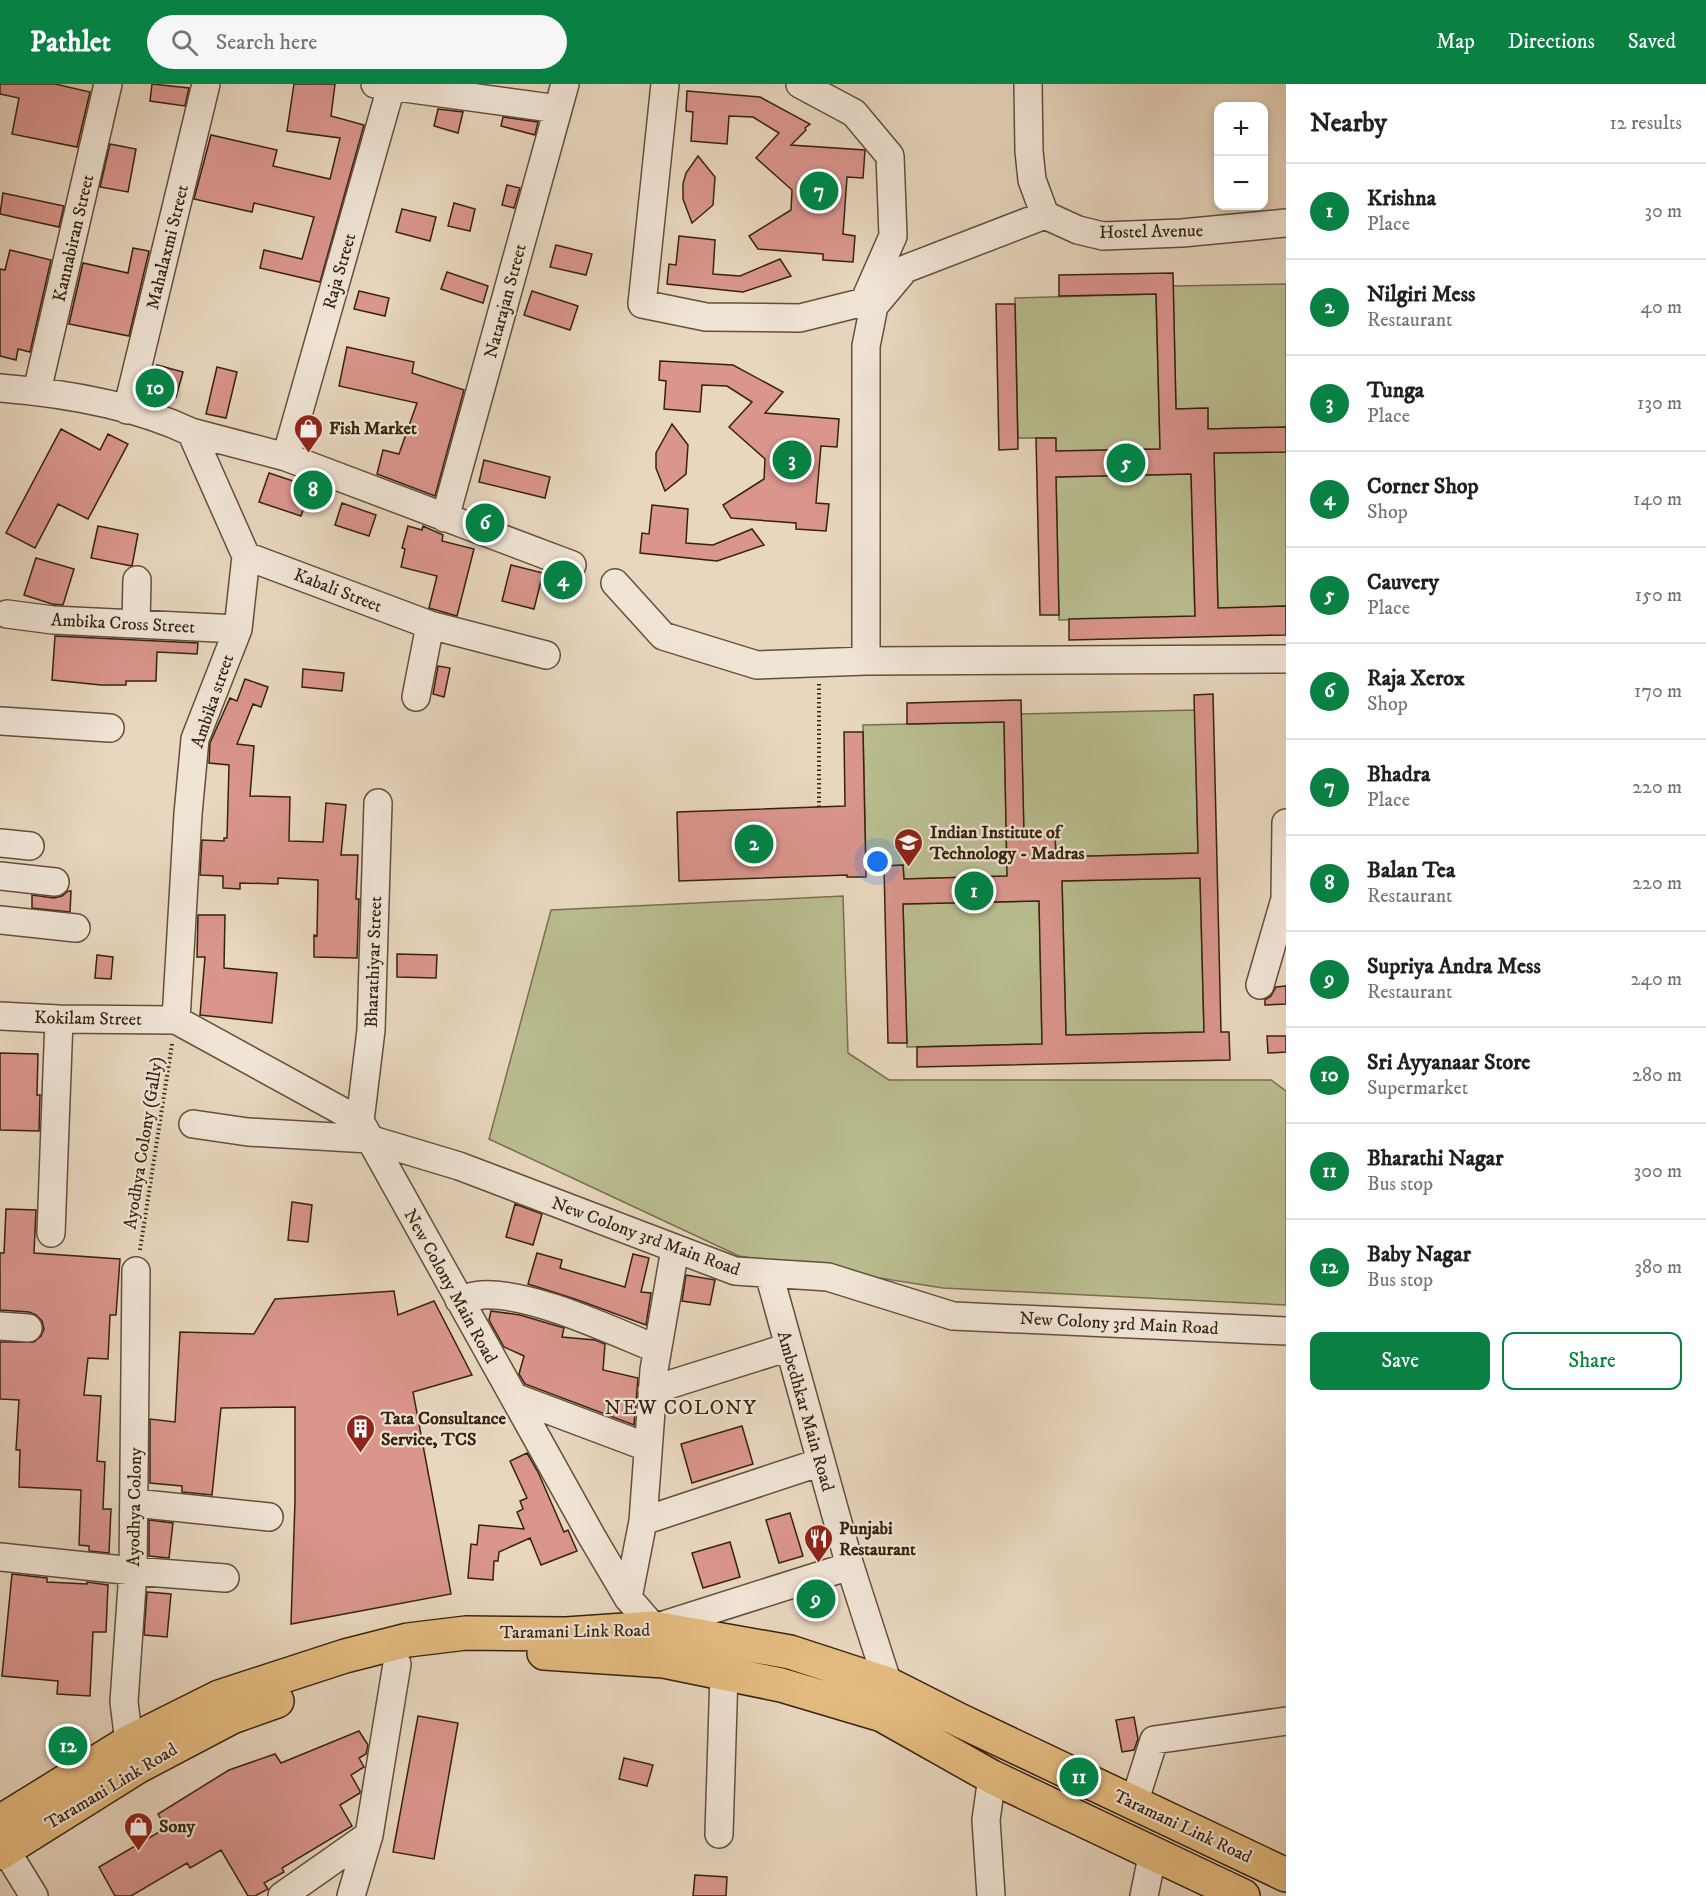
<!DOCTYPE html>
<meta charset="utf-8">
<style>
:root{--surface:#fff;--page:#f6f6f6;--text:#202124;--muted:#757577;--line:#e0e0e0;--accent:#0b8043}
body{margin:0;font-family:"IM FELL DW Pica",serif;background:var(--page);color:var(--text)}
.controls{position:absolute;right:18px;top:18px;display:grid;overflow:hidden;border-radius:12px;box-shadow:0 3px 9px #0003}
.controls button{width:54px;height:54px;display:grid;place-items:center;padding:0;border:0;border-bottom:2px solid var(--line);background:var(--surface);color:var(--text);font:30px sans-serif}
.you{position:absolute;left:878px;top:778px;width:21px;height:21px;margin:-15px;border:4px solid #fff;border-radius:50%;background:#1a73e8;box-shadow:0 0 0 9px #1a73e833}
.badge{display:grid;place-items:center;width:39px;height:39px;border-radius:50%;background:var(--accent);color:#fff;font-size:20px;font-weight:700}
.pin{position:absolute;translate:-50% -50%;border:3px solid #fff;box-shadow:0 2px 6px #0006}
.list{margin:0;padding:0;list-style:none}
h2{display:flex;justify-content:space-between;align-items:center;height:78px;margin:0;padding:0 24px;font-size:26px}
h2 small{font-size:20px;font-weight:400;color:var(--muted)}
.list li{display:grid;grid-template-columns:39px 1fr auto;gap:18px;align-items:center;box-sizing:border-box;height:96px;padding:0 24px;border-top:2px solid var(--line)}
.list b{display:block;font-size:22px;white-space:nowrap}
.list p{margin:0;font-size:20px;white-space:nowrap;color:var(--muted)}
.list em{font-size:20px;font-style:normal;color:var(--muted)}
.actions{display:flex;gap:12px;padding:18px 24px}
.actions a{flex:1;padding:14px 0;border:2px solid var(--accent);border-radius:12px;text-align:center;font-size:21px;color:var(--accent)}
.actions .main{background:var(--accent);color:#fff}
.icon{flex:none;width:33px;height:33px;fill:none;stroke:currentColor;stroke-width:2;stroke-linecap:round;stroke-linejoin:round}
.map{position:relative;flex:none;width:1286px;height:1812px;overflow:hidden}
header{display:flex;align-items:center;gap:36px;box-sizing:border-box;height:84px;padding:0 30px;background:var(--accent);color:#fff}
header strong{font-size:28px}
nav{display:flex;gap:33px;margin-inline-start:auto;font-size:21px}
.search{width:420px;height:54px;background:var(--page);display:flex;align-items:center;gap:15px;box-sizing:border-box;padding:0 21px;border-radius:33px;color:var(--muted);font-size:22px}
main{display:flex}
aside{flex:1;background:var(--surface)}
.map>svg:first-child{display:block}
</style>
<header>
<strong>Pathlet</strong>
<div class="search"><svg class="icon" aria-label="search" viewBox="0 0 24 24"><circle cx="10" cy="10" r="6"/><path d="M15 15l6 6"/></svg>Search here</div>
<nav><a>Map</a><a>Directions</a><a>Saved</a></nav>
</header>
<main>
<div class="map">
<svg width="1286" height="1812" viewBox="0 0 1286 1812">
<rect width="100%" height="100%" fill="#e8d6be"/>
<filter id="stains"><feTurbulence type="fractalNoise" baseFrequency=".00333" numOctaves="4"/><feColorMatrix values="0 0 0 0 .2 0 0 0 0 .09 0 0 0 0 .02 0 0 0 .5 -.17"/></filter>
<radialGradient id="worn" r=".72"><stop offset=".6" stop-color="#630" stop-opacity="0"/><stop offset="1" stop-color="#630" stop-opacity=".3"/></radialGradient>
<path fill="#b9bd8f" stroke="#78704f" stroke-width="1.5" d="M 1286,200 L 1286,343 L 1208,345 L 1207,324 L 1176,325 L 1173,202 Z
M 1156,210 L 1160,365 L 1056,367 L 1055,354 L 1018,354 L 1015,214 Z
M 1286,368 L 1286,522 L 1218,524 L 1214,369 Z
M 1191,390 L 1195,533 L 1059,536 L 1056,393 Z
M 1195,626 L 1198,769 L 1056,773 L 1055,752 L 1024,753 L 1021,630 Z
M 1004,638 L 1007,792 L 904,795 L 903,781 L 866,782 L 863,641 Z
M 1200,794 L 1204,948 L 1066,951 L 1062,797 Z
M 843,812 L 848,969 L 889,996 L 1271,996 L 1286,1007 L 1286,1221 L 943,1204 L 739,1172 L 489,1055 L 551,826 Z
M 1039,817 L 1042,960 L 907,963 L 903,820 Z"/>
<path fill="#da958d" stroke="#36230f" stroke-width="1.5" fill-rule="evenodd" d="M 0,0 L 55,0 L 90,8 L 77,63 L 12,50 L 19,14 L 0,10 Z
M 152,0 L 189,4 L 185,22 L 150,17 Z
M 294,0 L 335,0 L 331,32 L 364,41 L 320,198 L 260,184 L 264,166 L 302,175 L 314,133 L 254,119 L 252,128 L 194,115 L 211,51 L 277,66 L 273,82 L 330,95 L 340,54 L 287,47 Z
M 687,7 L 760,13 L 810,40 L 805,44 L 806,46 L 791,61 L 865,66 L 863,94 L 847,93 L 843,150 L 855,152 L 853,178 L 823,176 L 823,170 L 758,165 L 749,152 L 791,126 L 792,106 L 756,74 L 779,49 L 753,33 L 729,32 L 727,60 L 691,57 L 693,28 L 686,27 Z
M 438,25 L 463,28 L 458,49 L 434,42 Z
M 503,33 L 538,38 L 535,51 L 501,42 Z
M 110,60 L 136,65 L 128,108 L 100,103 Z
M 698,72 L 715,93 L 713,121 L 692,139 L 683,115 L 683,100 L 686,89 Z
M 507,101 L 520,104 L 514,124 L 502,121 Z
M 3,109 L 64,122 L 59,143 L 0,130 Z
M 454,119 L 475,125 L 470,147 L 448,142 Z
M 402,125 L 436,133 L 430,157 L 396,148 Z
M 679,152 L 715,156 L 713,190 L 740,192 L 780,175 L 791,192 L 743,208 L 667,200 L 669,180 L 676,181 Z
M 556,161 L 592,170 L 586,191 L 550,183 Z
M 133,164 L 149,167 L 129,252 L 69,240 L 83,179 L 128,189 Z
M 10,166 L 51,176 L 30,268 L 18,265 L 16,276 L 0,272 L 0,185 L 5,186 Z
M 447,188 L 488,202 L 483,219 L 441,205 Z
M 1173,189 L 1176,325 L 1208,324 L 1208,345 L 1286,343 L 1286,368 L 1214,369 L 1218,524 L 1286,522 L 1286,551 L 1069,556 L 1069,535 L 1195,532 L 1191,390 L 1056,393 L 1059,531 L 1040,531 L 1036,354 L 1056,354 L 1056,367 L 1160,365 L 1156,210 L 1059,212 L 1059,191 Z
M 359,207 L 389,214 L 385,232 L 354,225 Z
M 532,207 L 578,222 L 570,246 L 524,231 Z
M 996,220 L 1015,220 L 1018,365 L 999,366 Z
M 347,263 L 414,278 L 412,289 L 464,306 L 435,412 L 377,390 L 383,366 L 399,370 L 417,319 L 339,302 Z
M 660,277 L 733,281 L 783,308 L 765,329 L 839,335 L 837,363 L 821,362 L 816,419 L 829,420 L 826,447 L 796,445 L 796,439 L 731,434 L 723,421 L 764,395 L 765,375 L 729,343 L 752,318 L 727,302 L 702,301 L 700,328 L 664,325 L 666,297 L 659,296 Z
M 157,281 L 183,288 L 176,313 L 150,305 Z
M 217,283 L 237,288 L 226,334 L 206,330 Z
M 672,340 L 688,361 L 686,390 L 665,407 L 656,384 L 656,369 Z
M 61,345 L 100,366 L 108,350 L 128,360 L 88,435 L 58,420 L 35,464 L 6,449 Z
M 484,376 L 550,393 L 545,414 L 479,398 Z
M 269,389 L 311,403 L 301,432 L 259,418 Z
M 342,419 L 376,431 L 369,452 L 335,441 Z
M 652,421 L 688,425 L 686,459 L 713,461 L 752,445 L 764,461 L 717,477 L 640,469 L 642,449 L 649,450 Z
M 98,442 L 138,450 L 132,482 L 91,474 Z
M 408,442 L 422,446 L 423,442 L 443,451 L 442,457 L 474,465 L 457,532 L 429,524 L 437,492 L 401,483 L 405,465 L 402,464 Z
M 36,474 L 74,485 L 63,521 L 52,520 L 24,511 Z
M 511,481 L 543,489 L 534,525 L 502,517 Z
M 55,552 L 198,559 L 197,570 L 157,568 L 156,597 L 126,597 L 126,601 L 101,601 L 52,596 Z
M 438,582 L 450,584 L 444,613 L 433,610 Z
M 303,585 L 344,589 L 342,607 L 302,603 Z
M 245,595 L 268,603 L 261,623 L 253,620 L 237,660 L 254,662 L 250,712 L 290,713 L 289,757 L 323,758 L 326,719 L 346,721 L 341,771 L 358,771 L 356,815 L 359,815 L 357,874 L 314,873 L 314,851 L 317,852 L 318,796 L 278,794 L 278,800 L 240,799 L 240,805 L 223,804 L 223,792 L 200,791 L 202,756 L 224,757 L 224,754 L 227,754 L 229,681 L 209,679 L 210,659 L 230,614 L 237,617 Z
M 1213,610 L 1221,948 L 1229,948 L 1230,976 L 917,983 L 917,963 L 1042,960 L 1039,817 L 903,820 L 907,959 L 888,959 L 884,782 L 903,781 L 904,795 L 1007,792 L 1004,638 L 907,640 L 907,619 L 1021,616 L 1024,753 L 1055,752 L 1056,773 L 1198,769 L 1194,611 ZM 1200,794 L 1204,948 L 1066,951 L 1062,797 Z
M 844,648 L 863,648 L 866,793 L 847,793 L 847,791 L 679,797 L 677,728 L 845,722 Z
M 68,807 L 71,807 L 70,828 L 32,824 L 32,811 L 54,814 L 62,812 Z
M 198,831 L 225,831 L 224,884 L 277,889 L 272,939 L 200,931 L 205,873 L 197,873 Z
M 397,870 L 437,871 L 436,894 L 397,893 Z
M 97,871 L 113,873 L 111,895 L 95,894 Z
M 1286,902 L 1286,920 L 1265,921 L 1265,916 L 1271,912 L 1276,903 Z
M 1267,952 L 1286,952 L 1286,968 L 1268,969 Z
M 0,969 L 38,970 L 37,1011 L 40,1011 L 39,1047 L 0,1046 Z
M 292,1118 L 312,1121 L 308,1158 L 288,1156 Z
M 515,1120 L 542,1130 L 533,1161 L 506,1153 Z
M 6,1125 L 36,1126 L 34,1169 L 120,1175 L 116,1231 L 110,1231 L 108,1275 L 88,1274 L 84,1311 L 101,1312 L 97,1377 L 105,1378 L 103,1425 L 111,1425 L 109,1469 L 89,1467 L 89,1462 L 79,1461 L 81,1406 L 19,1403 L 20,1366 L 16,1366 L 19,1316 L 0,1315 L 0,1258 L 34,1258 L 41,1252 L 44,1245 L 42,1237 L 36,1231 L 29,1228 L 0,1226 L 0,1169 L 4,1169 Z
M 537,1169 L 562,1176 L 560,1184 L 625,1203 L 633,1170 L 649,1174 L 641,1208 L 651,1209 L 646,1241 L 575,1215 L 528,1200 Z
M 686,1191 L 715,1196 L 710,1221 L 682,1217 Z
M 394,1207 L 398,1231 L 434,1217 L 472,1291 L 413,1308 L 451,1510 L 291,1540 L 295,1416 L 295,1323 L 221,1324 L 212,1411 L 182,1408 L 182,1402 L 150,1399 L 150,1335 L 175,1338 L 180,1248 L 254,1250 L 275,1215 Z
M 491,1227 L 520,1231 L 564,1244 L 562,1253 L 595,1256 L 605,1260 L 603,1286 L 638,1294 L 634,1341 L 525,1300 L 519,1290 L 524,1272 L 504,1263 L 489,1236 Z
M 742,1342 L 753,1380 L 692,1399 L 681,1360 Z
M 527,1369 L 538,1388 L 564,1448 L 568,1446 L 577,1467 L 541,1481 L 530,1454 L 499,1468 L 498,1477 L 494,1477 L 493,1496 L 468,1494 L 471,1460 L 477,1461 L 479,1441 L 524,1445 L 517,1428 L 523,1425 L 520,1417 L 527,1414 L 510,1377 Z
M 790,1429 L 803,1472 L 779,1479 L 766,1436 Z
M 149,1436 L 173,1439 L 169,1474 L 149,1472 Z
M 730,1458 L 740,1493 L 703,1504 L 692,1469 Z
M 12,1490 L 47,1494 L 47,1498 L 87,1500 L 87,1498 L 108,1501 L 106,1548 L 93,1548 L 90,1612 L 57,1610 L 58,1597 L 2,1592 Z
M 147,1508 L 171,1510 L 167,1553 L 144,1551 Z
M 418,1632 L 458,1639 L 434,1775 L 393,1768 Z
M 1134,1633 L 1138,1655 L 1134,1666 L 1122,1668 L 1116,1636 Z
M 359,1647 L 368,1661 L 366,1670 L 359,1674 L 364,1683 L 351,1691 L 360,1707 L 360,1709 L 340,1721 L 352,1742 L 282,1784 L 284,1788 L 264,1799 L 268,1805 L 255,1812 L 248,1812 L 221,1766 L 190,1784 L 187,1779 L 131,1812 L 115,1812 L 99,1783 L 166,1744 L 158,1730 L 229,1686 L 275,1670 L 281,1679 Z
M 624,1674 L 653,1681 L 647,1702 L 619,1695 Z
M 695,1791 L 727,1793 L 726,1812 L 693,1812 Z"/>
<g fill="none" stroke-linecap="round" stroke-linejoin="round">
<defs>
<path id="minor" d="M 375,0 L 558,25
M 665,0 L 642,220 L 706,233 L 800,234 L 864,218 L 874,222
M 800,0 L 854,29 L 890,72 L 893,152 L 864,218
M 1028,0 L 1029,67 L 1032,96 L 1045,131 L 1078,146 L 1103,152 L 1182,149 L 1286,139
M 0,304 C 62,309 134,321 191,348 L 286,373 L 572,481
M 37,307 L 108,0
M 127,326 L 206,0
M 286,373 L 392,0
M 445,434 L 565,0
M 246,472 L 430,541 L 546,571
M 615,499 L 663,552 L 757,581 L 866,577 L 866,262 L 874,222 L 905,185 L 1045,131
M 7,530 L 53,536 L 238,545
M 136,540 L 137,496
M 866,577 L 1286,575
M 416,613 L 430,541
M 0,637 L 110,644
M 0,759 L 30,762
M 0,792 L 55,798
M 0,836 L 76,844
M 1260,901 L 1285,815 L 1286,739
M 0,932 L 59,935 L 176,936 L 360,1037 L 592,1453 L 628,1514 L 654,1544 L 850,1482
M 176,936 L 188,730 L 195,655 L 238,545 L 246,472 L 191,348
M 360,1037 L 371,946 L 378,719
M 193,1040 L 248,1048 L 369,1055 L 459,1082 L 735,1187 L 828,1193 L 953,1232 L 1286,1247
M 51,1149 L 59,935
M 769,1190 L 850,1482 L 888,1600
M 459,1216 C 466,1214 474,1212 482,1211 C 531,1208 610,1246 657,1265
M 0,1242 L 28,1244
M 652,1306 L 789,1263
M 514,1313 L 647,1363
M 134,1419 L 269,1433
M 643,1437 L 821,1378
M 0,1473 L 133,1487 L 225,1494
M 628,1514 L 643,1437 L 654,1286 L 675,1165
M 129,1658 L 124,1618 L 133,1487 L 136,1187
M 1134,1719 L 1154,1656 L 1286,1637
M 719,1750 L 724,1589
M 5,1765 L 34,1812
M 282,1812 L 369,1751
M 351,1812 L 369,1751 L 397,1580
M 991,1812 L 986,1736 L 992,1693
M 1144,1812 L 1153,1768"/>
<path id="major" d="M 544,1569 L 664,1577 L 781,1601 L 882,1631 L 992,1693 L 1243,1812
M 0,1738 L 129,1658 L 219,1613 L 345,1572 L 408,1556 L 466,1549 L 566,1550 L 654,1544 L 790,1568 L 888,1600 L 961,1637 L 1286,1791
M 0,1769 L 137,1683 L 232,1633 L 277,1617"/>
</defs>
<use href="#minor" stroke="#62503b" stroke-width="30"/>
<use href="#major" stroke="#36230f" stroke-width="36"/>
<path stroke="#36230f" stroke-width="4" stroke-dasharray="1.5 3" stroke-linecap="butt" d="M 819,600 L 819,723
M 140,1166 L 172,960"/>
<use href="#minor" stroke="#f0e4d5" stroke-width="27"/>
<use href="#major" stroke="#e4bb7f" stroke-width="33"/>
</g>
<defs>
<symbol id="shop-pin" viewBox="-11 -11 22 30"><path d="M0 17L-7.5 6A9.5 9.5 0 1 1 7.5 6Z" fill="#8f2418" stroke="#f0e4d5"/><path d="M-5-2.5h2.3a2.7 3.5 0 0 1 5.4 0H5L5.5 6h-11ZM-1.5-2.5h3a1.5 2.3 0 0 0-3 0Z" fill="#fff"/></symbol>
<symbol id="university-pin" viewBox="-11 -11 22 30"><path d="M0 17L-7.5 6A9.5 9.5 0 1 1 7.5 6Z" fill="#8f2418" stroke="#f0e4d5"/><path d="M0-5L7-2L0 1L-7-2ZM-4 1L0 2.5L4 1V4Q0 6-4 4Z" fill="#fff"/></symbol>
<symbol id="building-pin" viewBox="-11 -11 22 30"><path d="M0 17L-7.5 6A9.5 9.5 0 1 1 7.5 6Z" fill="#8f2418" stroke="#f0e4d5"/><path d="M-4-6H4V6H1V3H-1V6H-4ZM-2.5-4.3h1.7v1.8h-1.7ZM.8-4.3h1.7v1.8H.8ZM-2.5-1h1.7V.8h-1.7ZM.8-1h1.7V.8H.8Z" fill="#fff"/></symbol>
<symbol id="restaurant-pin" viewBox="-11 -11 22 30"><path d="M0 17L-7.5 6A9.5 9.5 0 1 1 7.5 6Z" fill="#8f2418" stroke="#f0e4d5"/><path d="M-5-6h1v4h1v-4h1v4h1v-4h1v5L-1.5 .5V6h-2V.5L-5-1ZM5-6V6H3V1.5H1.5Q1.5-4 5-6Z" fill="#fff"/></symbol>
</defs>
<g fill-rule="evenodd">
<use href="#shop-pin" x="292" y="328" width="33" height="45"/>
<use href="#university-pin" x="892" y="742" width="33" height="45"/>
<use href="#building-pin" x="344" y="1328" width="33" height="45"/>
<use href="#restaurant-pin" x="802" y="1438" width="33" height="45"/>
<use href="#shop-pin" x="122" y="1726" width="33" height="45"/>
</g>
<g text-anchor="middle" stroke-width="4.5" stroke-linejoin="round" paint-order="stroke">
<g font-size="18" fill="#36230f" stroke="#f0e4d5">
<text transform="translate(1151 147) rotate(-1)" y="6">Hostel Avenue</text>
<text transform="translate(73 154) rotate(-77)" y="6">Kannabiran Street</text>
<text transform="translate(167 163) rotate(-76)" y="6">Mahalaxmi Street</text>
<text transform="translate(339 187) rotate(-74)" y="6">Raja Street</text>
<text transform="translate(505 217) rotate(-75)" y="6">Natarajan Street</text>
<text transform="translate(338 506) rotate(21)" y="6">Kabali Street</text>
<text transform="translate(123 539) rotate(3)" y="6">Ambika Cross Street</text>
<text transform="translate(212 617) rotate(-71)" y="6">Ambika street</text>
<text transform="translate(373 878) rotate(-88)" y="6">Bharathiyar Street</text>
<text transform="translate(88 934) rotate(1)" y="6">Kokilam Street</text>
<text transform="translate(143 1059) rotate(-81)" y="6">Ayodhya Colony (Gally)</text>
<text transform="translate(646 1152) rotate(20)" y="6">New Colony 3rd Main Road</text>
<text transform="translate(451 1202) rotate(61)" y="6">New Colony Main Road</text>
<text transform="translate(1119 1239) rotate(3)" y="6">New Colony 3rd Main Road</text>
<text transform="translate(806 1327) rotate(74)" y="6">Ambedhkar Main Road</text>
<text transform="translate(134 1423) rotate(-89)" y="6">Ayodhya Colony</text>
<text transform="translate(575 1547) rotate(-1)" y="6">Taramani Link Road</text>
<text transform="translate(111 1702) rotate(-31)" y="6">Taramani Link Road</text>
<text transform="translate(1183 1742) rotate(25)" y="6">Taramani Link Road</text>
</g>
<g font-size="18" font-weight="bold" fill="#36230f" stroke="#f0e4d5" text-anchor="start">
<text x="329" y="350">Fish Market</text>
<text x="930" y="754">Indian Institute of<tspan x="930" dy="21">Technology - Madras</tspan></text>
<text x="381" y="1340">Tata Consultance<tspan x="381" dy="21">Service, TCS</tspan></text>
<text x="839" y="1450">Punjabi<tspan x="839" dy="21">Restaurant</tspan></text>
<text x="159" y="1748">Sony</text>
</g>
<g font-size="20" letter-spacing="1.5" fill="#36230f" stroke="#f0e4d5">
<text x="681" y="1330">NEW COLONY</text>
</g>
</g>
<rect width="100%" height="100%" filter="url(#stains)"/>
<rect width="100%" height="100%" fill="url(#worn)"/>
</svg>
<div class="controls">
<button>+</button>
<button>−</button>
</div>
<div class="you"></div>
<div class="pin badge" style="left:974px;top:807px">1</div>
<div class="pin badge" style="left:754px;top:760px">2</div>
<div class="pin badge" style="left:792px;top:376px">3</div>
<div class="pin badge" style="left:563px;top:496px">4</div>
<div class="pin badge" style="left:1126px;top:379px">5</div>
<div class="pin badge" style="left:485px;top:439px">6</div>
<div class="pin badge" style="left:819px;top:107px">7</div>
<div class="pin badge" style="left:313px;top:406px">8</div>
<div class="pin badge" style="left:816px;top:1515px">9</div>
<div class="pin badge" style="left:155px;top:304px">10</div>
<div class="pin badge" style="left:1079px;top:1693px">11</div>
<div class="pin badge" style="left:68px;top:1662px">12</div>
</div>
<aside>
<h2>Nearby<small>12 results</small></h2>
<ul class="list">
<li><span class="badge">1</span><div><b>Krishna</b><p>Place</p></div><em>30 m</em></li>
<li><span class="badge">2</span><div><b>Nilgiri Mess</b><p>Restaurant</p></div><em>40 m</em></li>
<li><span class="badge">3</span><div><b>Tunga</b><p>Place</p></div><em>130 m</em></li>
<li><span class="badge">4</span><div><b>Corner Shop</b><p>Shop</p></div><em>140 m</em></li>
<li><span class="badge">5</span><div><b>Cauvery</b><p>Place</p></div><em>150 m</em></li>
<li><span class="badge">6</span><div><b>Raja Xerox</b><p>Shop</p></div><em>170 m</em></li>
<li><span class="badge">7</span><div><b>Bhadra</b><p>Place</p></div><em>220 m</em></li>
<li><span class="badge">8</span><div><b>Balan Tea</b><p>Restaurant</p></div><em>220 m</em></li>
<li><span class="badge">9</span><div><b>Supriya Andra Mess</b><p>Restaurant</p></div><em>240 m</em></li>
<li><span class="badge">10</span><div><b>Sri Ayyanaar Store</b><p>Supermarket</p></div><em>280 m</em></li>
<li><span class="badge">11</span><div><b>Bharathi Nagar</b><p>Bus stop</p></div><em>300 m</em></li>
<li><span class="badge">12</span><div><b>Baby Nagar</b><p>Bus stop</p></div><em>380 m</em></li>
</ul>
<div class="actions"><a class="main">Save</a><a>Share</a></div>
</aside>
</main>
